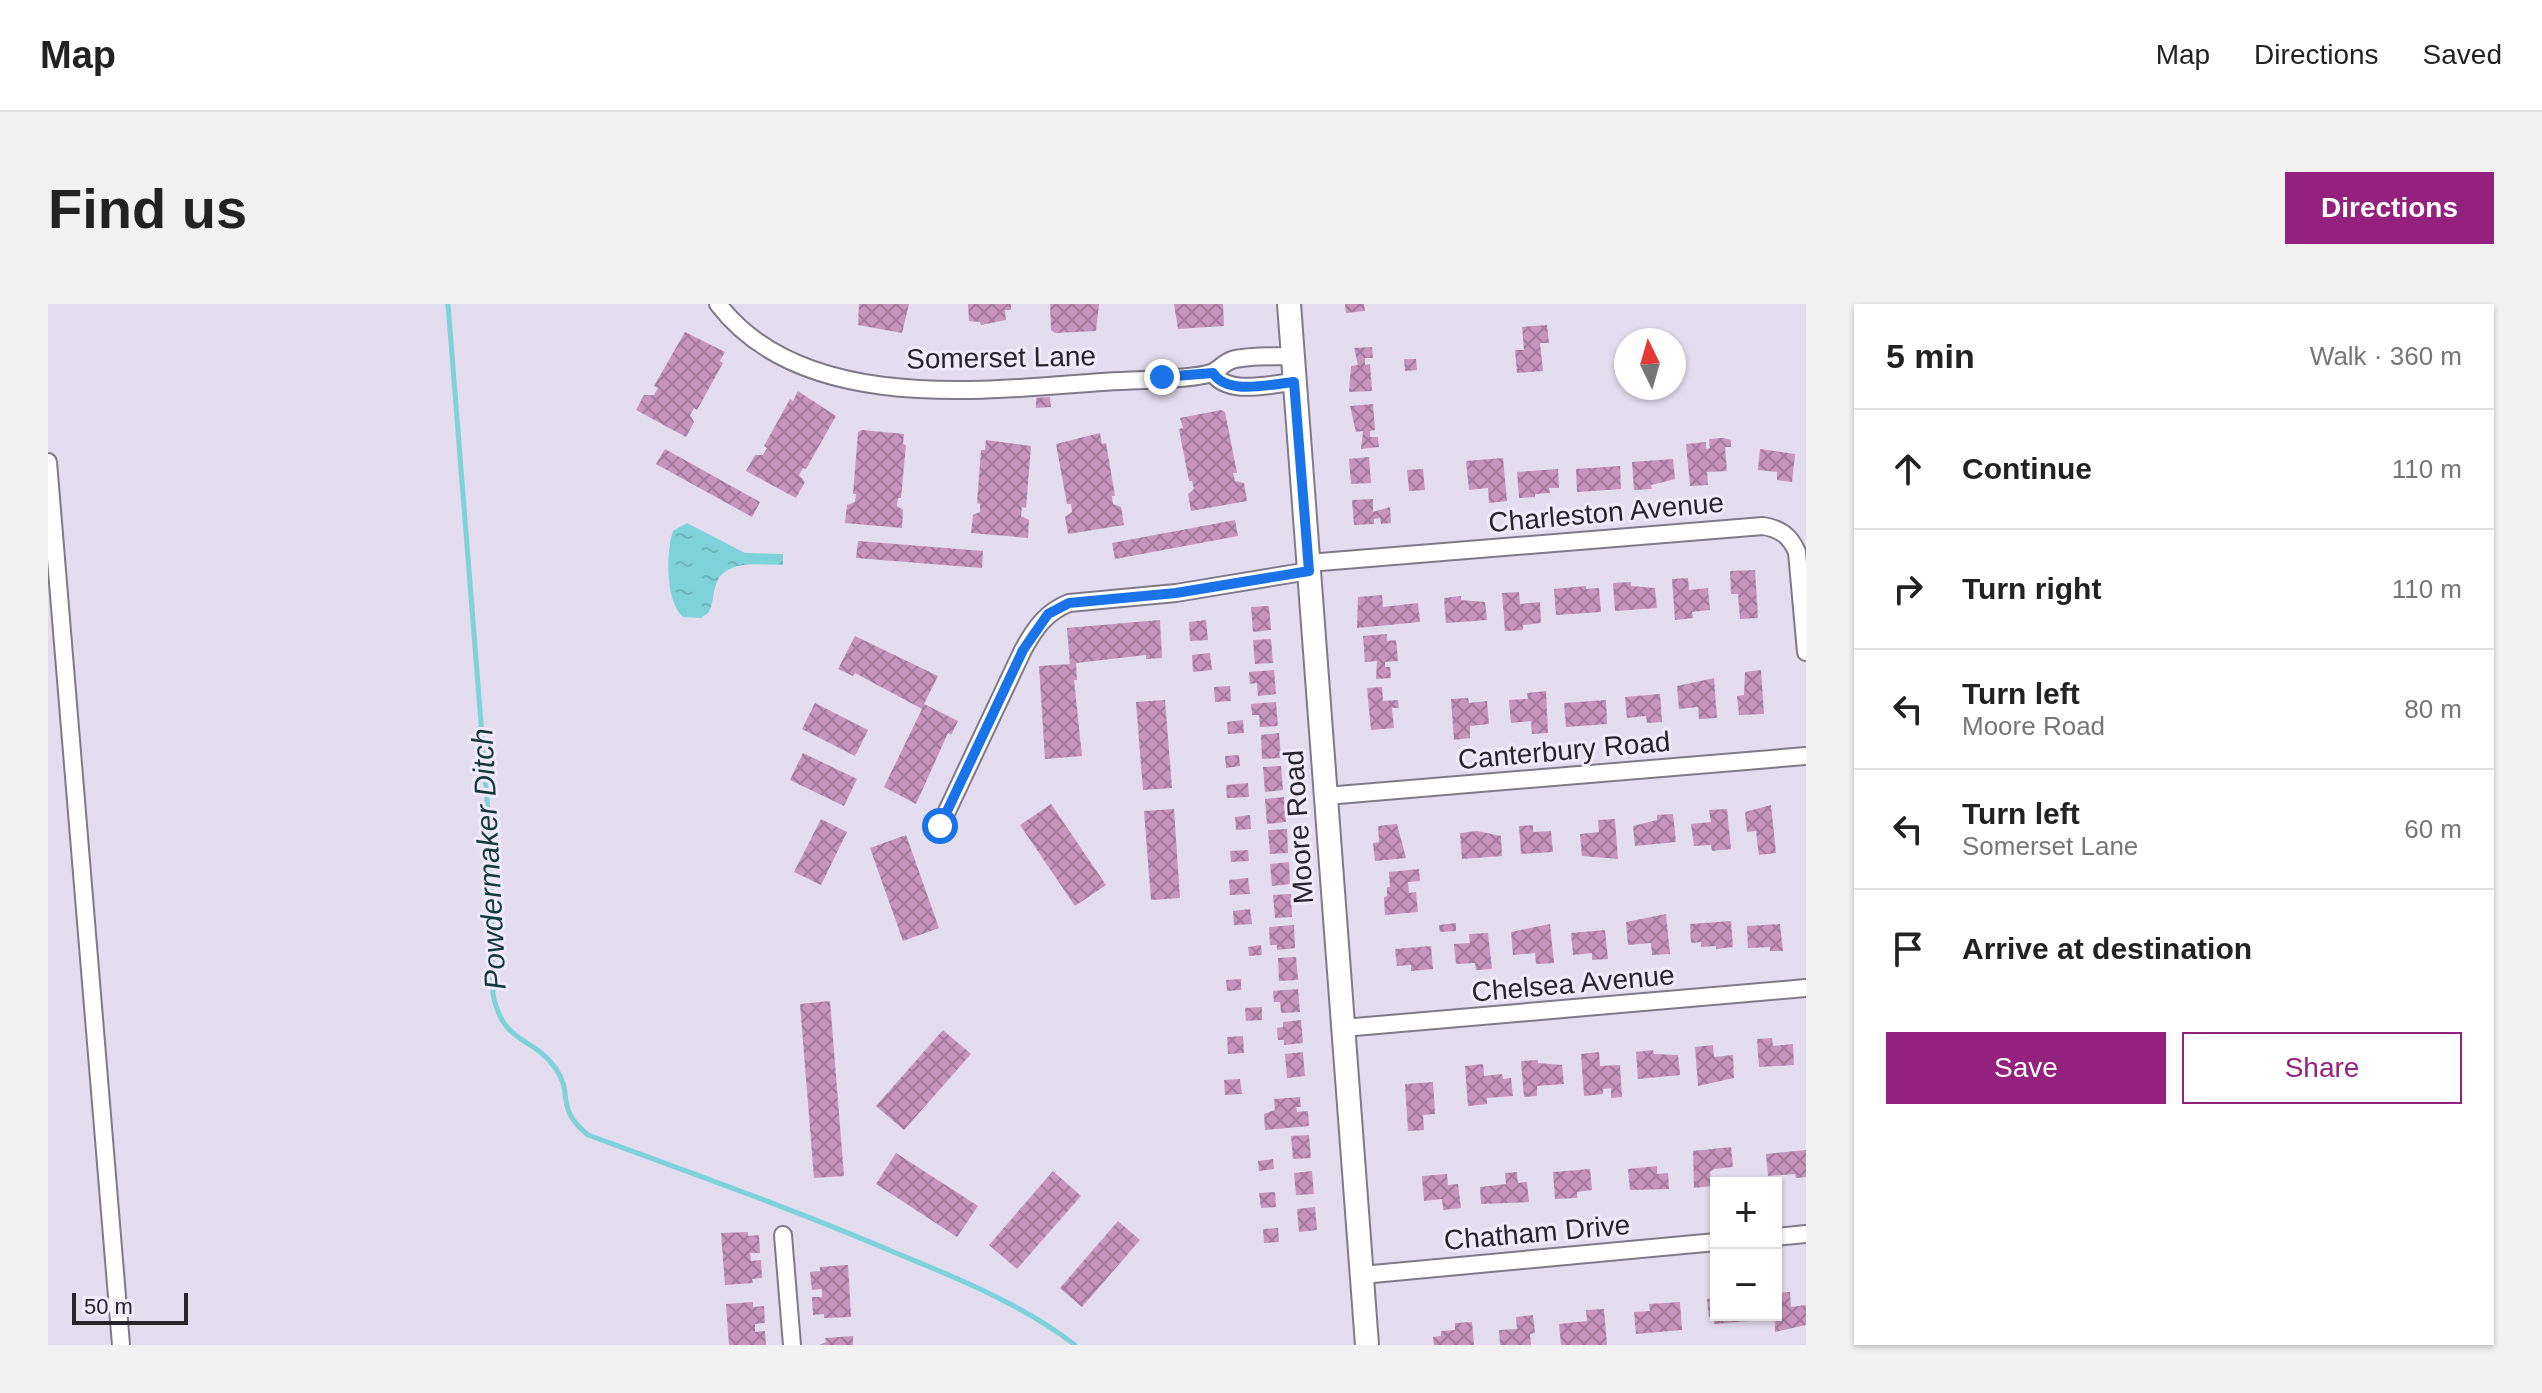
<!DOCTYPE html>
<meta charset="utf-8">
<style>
:root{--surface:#fff;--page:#f2f2f2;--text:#222;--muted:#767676;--line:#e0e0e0;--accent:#95217e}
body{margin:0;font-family:Arial,sans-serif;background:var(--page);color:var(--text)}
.controls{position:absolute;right:24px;bottom:24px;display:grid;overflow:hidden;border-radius:0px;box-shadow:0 2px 6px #0004}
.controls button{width:72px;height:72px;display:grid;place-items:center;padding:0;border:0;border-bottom:2px solid var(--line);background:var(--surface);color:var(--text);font:40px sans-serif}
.compass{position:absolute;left:1566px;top:24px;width:72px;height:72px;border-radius:50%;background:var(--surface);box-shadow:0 2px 6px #0004;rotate:355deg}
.scale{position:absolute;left:24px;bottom:20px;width:116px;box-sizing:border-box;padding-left:8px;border:4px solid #27242b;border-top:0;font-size:22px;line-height:28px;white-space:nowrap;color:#27242b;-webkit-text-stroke:6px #f1eafd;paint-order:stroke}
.stop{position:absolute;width:24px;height:24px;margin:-18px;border:6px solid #1a73e8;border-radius:50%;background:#fff}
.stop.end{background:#1a73e8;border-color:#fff;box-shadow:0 2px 8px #0008}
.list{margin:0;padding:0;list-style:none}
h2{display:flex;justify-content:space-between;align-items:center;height:104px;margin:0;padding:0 32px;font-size:34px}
h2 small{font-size:26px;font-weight:400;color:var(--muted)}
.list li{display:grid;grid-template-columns:52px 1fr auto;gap:24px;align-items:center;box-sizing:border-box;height:120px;padding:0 32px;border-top:2px solid var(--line)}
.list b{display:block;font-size:30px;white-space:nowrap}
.list p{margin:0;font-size:26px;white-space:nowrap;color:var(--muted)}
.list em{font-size:26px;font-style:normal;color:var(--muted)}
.actions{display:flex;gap:16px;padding:24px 32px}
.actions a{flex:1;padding:18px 0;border:2px solid var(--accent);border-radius:0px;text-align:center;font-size:28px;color:var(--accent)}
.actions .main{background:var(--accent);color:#fff}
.icon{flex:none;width:44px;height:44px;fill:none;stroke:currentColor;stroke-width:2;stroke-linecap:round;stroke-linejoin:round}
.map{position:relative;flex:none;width:1758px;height:1041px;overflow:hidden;border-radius:0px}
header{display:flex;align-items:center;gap:48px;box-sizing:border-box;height:112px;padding:0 40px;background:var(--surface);border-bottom:2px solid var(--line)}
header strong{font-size:38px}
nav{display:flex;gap:44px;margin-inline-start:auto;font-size:28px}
.intro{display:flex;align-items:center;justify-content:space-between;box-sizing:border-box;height:192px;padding:0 48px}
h1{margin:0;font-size:56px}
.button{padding:20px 36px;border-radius:0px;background:var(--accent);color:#fff;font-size:28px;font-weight:700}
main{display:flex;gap:48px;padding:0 48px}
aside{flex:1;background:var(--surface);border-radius:0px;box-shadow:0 2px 6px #0004}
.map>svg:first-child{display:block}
</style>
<header>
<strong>Map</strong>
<nav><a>Map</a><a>Directions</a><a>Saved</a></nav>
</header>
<div class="intro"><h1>Find us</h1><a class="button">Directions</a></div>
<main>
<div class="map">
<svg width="1758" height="1041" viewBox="0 0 1758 1041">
<defs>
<pattern id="water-ripples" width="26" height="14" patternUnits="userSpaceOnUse" patternTransform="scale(2)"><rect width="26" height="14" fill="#7ed3da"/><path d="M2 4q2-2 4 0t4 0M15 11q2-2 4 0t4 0" fill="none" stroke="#6db5bb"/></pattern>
<pattern id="building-cross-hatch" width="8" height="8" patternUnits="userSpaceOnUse" patternTransform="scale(2)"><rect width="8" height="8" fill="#c894bd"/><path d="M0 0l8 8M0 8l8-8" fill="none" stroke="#a2799a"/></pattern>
</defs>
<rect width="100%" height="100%" fill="#e4dcef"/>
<path fill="url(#water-ripples)" d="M 639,219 L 697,249 L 735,250 L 735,261 C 714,261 679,255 669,278 C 664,289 666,300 660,309 L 653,314 L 635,313 C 617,297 618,248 625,227 Z"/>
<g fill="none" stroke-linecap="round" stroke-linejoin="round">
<path stroke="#7ed3da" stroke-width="5" d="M 400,0 L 442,533 L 445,690 C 455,742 485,731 508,765 C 526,791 506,803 540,831 C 644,869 747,906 848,949 C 909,974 974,1000 1027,1041"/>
</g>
<path fill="url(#building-cross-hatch)" d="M 811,0 L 861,0 L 854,29 L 810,21 Z
M 920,0 L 963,0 L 963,6 L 957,6 L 958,16 L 933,21 L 932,18 L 921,17 Z
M 1002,0 L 1051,0 L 1048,27 L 1007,29 L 1003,26 Z
M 1126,0 L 1175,0 L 1176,22 L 1130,25 Z
M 1297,0 L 1316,0 L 1317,7 L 1298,9 Z
M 1499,21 L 1501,39 L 1492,39 L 1495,67 L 1469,69 L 1467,46 L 1476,46 L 1474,23 Z
M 637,28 L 677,48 L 672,57 L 675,59 L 649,106 L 646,104 L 642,111 L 646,118 L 638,133 L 588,106 L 596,91 L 606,91 L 610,84 L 606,82 Z
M 1324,43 L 1325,54 L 1317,54 L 1317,61 L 1322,60 L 1324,87 L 1301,88 L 1303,62 L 1310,61 L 1306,44 Z
M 1356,55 L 1368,55 L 1369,66 L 1357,67 Z
M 750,87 L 788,112 L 758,165 L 755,164 L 751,171 L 757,178 L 748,194 L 698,167 L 707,151 L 715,151 L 719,144 L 716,142 L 742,95 L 745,97 Z
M 1002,93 L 1003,103 L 988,104 L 988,94 Z
M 1325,100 L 1327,126 L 1322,127 L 1322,133 L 1330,133 L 1331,143 L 1313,145 L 1315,127 L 1308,128 L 1302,102 Z
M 1173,106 L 1177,108 L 1189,169 L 1185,169 L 1187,177 L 1196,179 L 1199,197 L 1143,207 L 1140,190 L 1146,185 L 1144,177 L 1141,177 L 1131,125 L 1135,124 L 1132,114 Z
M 814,126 L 856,130 L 855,140 L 858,141 L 853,194 L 850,194 L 849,202 L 855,206 L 854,224 L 797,219 L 799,201 L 807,198 L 808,190 L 805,190 L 810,128 Z
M 1052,129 L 1054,140 L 1058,139 L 1067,192 L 1064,192 L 1065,200 L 1073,203 L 1076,221 L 1020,230 L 1017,213 L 1024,208 L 1023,200 L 1019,200 L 1008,140 Z
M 1675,134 L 1683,136 L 1683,143 L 1677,143 L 1679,167 L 1659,168 L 1660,181 L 1642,182 L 1638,140 L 1658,138 L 1658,145 L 1662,144 L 1661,135 Z
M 938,136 L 983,142 L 978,204 L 974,203 L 973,212 L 981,216 L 980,234 L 923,229 L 925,211 L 932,208 L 932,200 L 929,199 L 933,146 L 937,146 Z
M 617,145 L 712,198 L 704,213 L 608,160 Z
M 1712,145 L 1747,150 L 1744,178 L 1729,176 L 1729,168 L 1710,166 Z
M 1321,153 L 1323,179 L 1303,180 L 1301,155 Z
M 1455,154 L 1459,197 L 1441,199 L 1440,184 L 1421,186 L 1418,157 Z
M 1625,155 L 1627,175 L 1603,181 L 1604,185 L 1586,186 L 1584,158 Z
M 1572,162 L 1573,185 L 1529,188 L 1528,165 Z
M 1375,165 L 1377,186 L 1361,187 L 1359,166 Z
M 1510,165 L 1511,184 L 1501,184 L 1502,189 L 1487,190 L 1487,193 L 1471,194 L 1469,168 Z
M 1325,195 L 1325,208 L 1342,203 L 1343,219 L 1333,220 L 1332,214 L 1326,215 L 1326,220 L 1306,221 L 1304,196 Z
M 1187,216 L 1190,232 L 1067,255 L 1064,239 Z
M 810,237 L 935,247 L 934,264 L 808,254 Z
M 1707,266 L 1710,314 L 1692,315 L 1690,290 L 1683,290 L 1682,267 Z
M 1640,274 L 1641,286 L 1660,284 L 1662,306 L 1644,308 L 1645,314 L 1627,316 L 1624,275 Z
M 1583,278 L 1583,282 L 1607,284 L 1609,304 L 1567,307 L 1565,279 Z
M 1538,282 L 1538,285 L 1551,284 L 1553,308 L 1508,311 L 1506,285 Z
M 1471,288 L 1472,300 L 1492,298 L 1493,319 L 1475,321 L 1475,326 L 1457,327 L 1454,289 Z
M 1334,291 L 1335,303 L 1370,299 L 1372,318 L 1309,324 L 1310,293 Z
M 1413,292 L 1413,296 L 1437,298 L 1439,316 L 1398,319 L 1396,294 Z
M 1221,302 L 1223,326 L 1205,328 L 1203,303 Z
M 1112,316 L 1114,354 L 1098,355 L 1098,351 L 1028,359 L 1029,376 L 1026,376 L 1034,452 L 997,455 L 991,362 L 1022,360 L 1019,324 Z
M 1158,316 L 1160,336 L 1142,337 L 1141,318 Z
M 1339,330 L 1339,337 L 1348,336 L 1350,357 L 1337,358 L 1337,363 L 1342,363 L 1343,374 L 1328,375 L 1329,357 L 1317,358 L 1315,332 Z
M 807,332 L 890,372 L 876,400 L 910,417 L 903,431 L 900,429 L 868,500 L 836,483 L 874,405 L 807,369 L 805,372 L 790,365 Z
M 1223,335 L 1225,359 L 1207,360 L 1205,336 Z
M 1162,349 L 1164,366 L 1145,368 L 1144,351 Z
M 1226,366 L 1228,390 L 1210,392 L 1209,379 L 1202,380 L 1201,368 Z
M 1713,366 L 1716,410 L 1691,411 L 1689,392 L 1696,391 L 1697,368 Z
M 1666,374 L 1669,414 L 1651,415 L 1650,403 L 1631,405 L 1629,382 Z
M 1182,382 L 1183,397 L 1167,398 L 1166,383 Z
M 1334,383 L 1335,397 L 1350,396 L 1351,404 L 1344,404 L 1346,424 L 1323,426 L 1319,384 Z
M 1498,387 L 1500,429 L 1484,430 L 1483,417 L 1463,419 L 1461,396 L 1480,395 L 1479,389 Z
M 1612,390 L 1614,418 L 1599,419 L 1598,412 L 1579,414 L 1577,393 Z
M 1420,394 L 1421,399 L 1439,397 L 1441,420 L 1422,422 L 1422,434 L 1406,436 L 1403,395 Z
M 1117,396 L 1124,484 L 1095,486 L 1088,398 Z
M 1558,396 L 1559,420 L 1518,423 L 1516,399 Z
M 1228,398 L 1230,422 L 1212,423 L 1211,411 L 1204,411 L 1203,400 Z
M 767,399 L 820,426 L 807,452 L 754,425 Z
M 1195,416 L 1196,429 L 1180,430 L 1179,418 Z
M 1231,429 L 1233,454 L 1214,455 L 1213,431 Z
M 755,449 L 809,475 L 796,502 L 742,476 Z
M 1191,451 L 1192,462 L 1178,464 L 1177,452 Z
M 1233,462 L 1235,486 L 1217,488 L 1215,463 Z
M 1200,479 L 1201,493 L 1179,494 L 1178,481 Z
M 1236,493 L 1238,518 L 1219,520 L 1217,495 Z
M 1003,500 L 1058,581 L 1027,602 L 972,521 Z
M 1723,501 L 1728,549 L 1711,551 L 1708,527 L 1699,528 L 1697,508 Z
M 1126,505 L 1132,594 L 1103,596 L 1096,507 Z
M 1679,505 L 1683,545 L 1664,547 L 1663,541 L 1646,542 L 1643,520 L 1663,518 L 1661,506 Z
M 1625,510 L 1628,538 L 1587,542 L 1585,522 L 1609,516 L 1609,511 Z
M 1202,511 L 1203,525 L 1188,526 L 1187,513 Z
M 773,515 L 799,528 L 773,581 L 746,568 Z
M 1567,515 L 1570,555 L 1534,552 L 1532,530 L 1551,528 L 1550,516 Z
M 1349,520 L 1358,554 L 1327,557 L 1325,539 L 1331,538 L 1330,522 Z
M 1485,521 L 1485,528 L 1503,527 L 1505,548 L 1473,550 L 1471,522 Z
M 1239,525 L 1240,549 L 1222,550 L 1220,526 Z
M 1429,527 L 1453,532 L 1454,552 L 1414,555 L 1412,529 Z
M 858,531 L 891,624 L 855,637 L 822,544 Z
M 1200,546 L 1201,557 L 1183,558 L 1182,547 Z
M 1241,558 L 1242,580 L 1224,582 L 1222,560 Z
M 1371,565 L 1372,577 L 1360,578 L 1361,589 L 1368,588 L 1370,608 L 1337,611 L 1336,593 L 1339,592 L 1339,583 L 1342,583 L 1341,568 Z
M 1200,574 L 1202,590 L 1182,591 L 1181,576 Z
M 1243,590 L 1244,613 L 1227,614 L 1225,591 Z
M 1202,605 L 1204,620 L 1186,621 L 1185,607 Z
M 1618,610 L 1622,650 L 1604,651 L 1603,639 L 1580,641 L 1578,618 Z
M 1683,617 L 1685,643 L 1668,645 L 1668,642 L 1653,643 L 1653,638 L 1643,639 L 1642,620 Z
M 1408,619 L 1408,627 L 1392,628 L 1391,621 Z
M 1502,620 L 1506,659 L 1488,660 L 1487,649 L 1465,651 L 1463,628 Z
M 1732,620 L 1735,647 L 1722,647 L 1722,643 L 1700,644 L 1699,622 Z
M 1246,621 L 1247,644 L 1229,646 L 1229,641 L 1222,641 L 1221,623 Z
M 1557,626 L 1560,655 L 1544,656 L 1544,649 L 1525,651 L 1523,629 Z
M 1440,629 L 1444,665 L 1428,666 L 1427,659 L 1408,660 L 1406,640 L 1422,639 L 1421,630 Z
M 1213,641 L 1214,651 L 1201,652 L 1200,643 Z
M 1383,642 L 1385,665 L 1363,667 L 1363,661 L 1349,662 L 1347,645 Z
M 1248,653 L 1250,676 L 1231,677 L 1230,654 Z
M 1193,675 L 1193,686 L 1179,687 L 1178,676 Z
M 1250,685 L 1252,708 L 1233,709 L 1232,698 L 1226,698 L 1225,687 Z
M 782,697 L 796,872 L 766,874 L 752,700 Z
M 1214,703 L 1214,716 L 1198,717 L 1197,704 Z
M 1253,716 L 1255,739 L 1236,741 L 1236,736 L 1230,736 L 1229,724 L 1235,723 L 1235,718 Z
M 895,726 L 923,750 L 856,826 L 828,802 Z
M 1195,732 L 1196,749 L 1180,750 L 1179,733 Z
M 1724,734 L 1725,742 L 1745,740 L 1746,761 L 1711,763 L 1709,735 Z
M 1665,741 L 1666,753 L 1685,751 L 1686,774 L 1650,782 L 1647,743 Z
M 1605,746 L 1606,750 L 1630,751 L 1632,771 L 1590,775 L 1588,748 Z
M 1255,748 L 1257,772 L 1239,774 L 1237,750 Z
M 1551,748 L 1552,762 L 1572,761 L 1574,793 L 1563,794 L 1563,784 L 1555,785 L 1555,790 L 1536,792 L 1533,750 Z
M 1490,756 L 1490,759 L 1514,761 L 1516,780 L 1489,782 L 1489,792 L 1476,793 L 1473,757 Z
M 1435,760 L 1436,772 L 1454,770 L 1455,775 L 1463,774 L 1465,792 L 1439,794 L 1439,800 L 1420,802 L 1417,762 Z
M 1192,775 L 1194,790 L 1177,791 L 1176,776 Z
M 1385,778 L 1387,810 L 1375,811 L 1376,826 L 1360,827 L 1357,780 Z
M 1252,793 L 1253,803 L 1248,803 L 1249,808 L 1260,807 L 1261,822 L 1217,826 L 1216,810 L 1227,806 L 1226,795 Z
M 1261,831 L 1263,854 L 1245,855 L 1243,832 Z
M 1683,843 L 1685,863 L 1666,865 L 1662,868 L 1664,882 L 1646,884 L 1645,847 Z
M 1758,846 L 1758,873 L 1748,874 L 1747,870 L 1720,872 L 1718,850 Z
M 848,849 L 930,902 L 909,933 L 828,880 Z
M 1225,855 L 1226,865 L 1211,867 L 1210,857 Z
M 1609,862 L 1609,870 L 1620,869 L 1621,885 L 1582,886 L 1580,865 Z
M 1542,865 L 1544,886 L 1529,888 L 1529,894 L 1507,895 L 1505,868 Z
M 1005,867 L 1033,892 L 969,965 L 941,941 Z
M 1264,867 L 1266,890 L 1248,891 L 1246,869 Z
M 1469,868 L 1470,879 L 1479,878 L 1481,898 L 1433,900 L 1432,883 L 1458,880 L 1457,869 Z
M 1399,870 L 1400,881 L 1410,880 L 1413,904 L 1395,906 L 1394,895 L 1376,897 L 1374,872 Z
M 1227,888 L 1228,903 L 1213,904 L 1211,889 Z
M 1267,903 L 1269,926 L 1251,928 L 1249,905 Z
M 1070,917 L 1092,936 L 1034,1003 L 1012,984 Z
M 1230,924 L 1231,938 L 1216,939 L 1215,925 Z
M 700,928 L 700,932 L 711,931 L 712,949 L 702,949 L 703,957 L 713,956 L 714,974 L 704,975 L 705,979 L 677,981 L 673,929 Z
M 800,961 L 803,1013 L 776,1014 L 776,1010 L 765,1011 L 764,993 L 774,993 L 774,985 L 764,986 L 762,968 L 772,967 L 772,963 Z
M 1742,988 L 1743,1003 L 1758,1001 L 1758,1021 L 1727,1028 L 1728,989 Z
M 1668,994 L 1668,1011 L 1701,1011 L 1701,1017 L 1666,1020 L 1666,1013 L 1661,1013 L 1659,995 Z
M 705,998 L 705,1003 L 716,1002 L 717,1019 L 707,1020 L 707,1028 L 717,1027 L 718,1041 L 681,1041 L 678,1000 Z
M 1632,998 L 1634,1026 L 1588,1030 L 1586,1008 L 1602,1007 L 1601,1000 Z
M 1556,1005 L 1559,1041 L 1513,1041 L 1511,1020 L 1539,1017 L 1538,1006 Z
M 1485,1011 L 1487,1029 L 1482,1030 L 1483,1041 L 1452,1041 L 1451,1026 L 1469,1025 L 1468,1013 Z
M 1424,1018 L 1426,1041 L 1386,1041 L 1385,1033 L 1393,1032 L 1393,1027 L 1407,1026 L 1407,1019 Z
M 805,1032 L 805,1041 L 771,1041 L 778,1038 L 777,1034 Z"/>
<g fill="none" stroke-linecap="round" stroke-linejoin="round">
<defs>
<path id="street" d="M 670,0 C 753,109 933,87 1054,78 C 1078,76 1144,76 1163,69 C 1171,66 1175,59 1184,56 C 1202,51 1225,53 1244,52
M 1165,69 C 1180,92 1222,80 1246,78
M 0,158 L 73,1041
M 1260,259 L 1715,222 C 1733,225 1742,232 1749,248 L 1758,348
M 1278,492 L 1758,452
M 892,522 L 975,346 C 987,324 998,308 1021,299 L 1128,289 L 1261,267
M 1295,724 L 1758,684
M 735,931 L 744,1041
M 1728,933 L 1758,930
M 1314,971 L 1668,938"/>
<path id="secondary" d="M 1241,0 L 1319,1041"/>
</defs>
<use href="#street" stroke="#80798a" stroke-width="20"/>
<use href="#secondary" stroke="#80798a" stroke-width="26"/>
<use href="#street" stroke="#fff" stroke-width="16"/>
<use href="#secondary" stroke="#fff" stroke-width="22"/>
</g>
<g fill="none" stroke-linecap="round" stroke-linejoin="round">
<path stroke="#1a73e8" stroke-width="10" d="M 892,522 L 975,346 L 1000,310 L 1021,299 L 1128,289 L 1261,267 L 1246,78 C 1222,80 1180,92 1165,69 L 1114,73"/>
</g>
<g text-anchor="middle" stroke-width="6" stroke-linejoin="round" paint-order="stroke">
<g font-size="28" fill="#27242b" stroke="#f1eafd">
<text transform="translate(953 53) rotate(-1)" y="10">Somerset Lane</text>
<text transform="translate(1558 208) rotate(-5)" y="10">Charleston Avenue</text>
<text transform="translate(1516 446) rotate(-5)" y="10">Canterbury Road</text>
<text transform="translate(1250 523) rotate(-94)" y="10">Moore Road</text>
<text transform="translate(1525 679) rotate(-5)" y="10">Chelsea Avenue</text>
<text transform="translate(1489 928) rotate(-5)" y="10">Chatham Drive</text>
</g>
<g font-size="30" font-style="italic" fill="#113a3d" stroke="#f1eafd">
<text transform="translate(441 555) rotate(-93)" y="10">Powdermaker Ditch</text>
</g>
</g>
</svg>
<div class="controls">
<button>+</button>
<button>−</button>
</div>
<svg class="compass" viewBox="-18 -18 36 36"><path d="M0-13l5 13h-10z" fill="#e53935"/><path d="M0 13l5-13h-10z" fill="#767676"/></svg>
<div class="scale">50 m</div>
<div class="stop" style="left:892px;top:522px"></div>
<div class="stop end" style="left:1114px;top:73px"></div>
</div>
<aside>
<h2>5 min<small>Walk · 360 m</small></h2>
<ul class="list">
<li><svg class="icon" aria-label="ahead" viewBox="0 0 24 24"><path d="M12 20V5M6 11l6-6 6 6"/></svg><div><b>Continue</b></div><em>110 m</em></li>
<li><svg class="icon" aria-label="right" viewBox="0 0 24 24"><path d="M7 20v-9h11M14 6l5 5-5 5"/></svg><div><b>Turn right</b></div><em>110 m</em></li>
<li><svg class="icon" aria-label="left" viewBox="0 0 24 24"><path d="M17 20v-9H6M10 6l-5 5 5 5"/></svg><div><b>Turn left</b><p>Moore Road</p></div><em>80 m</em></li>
<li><svg class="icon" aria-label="left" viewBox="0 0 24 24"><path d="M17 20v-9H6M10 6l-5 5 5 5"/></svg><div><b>Turn left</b><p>Somerset Lane</p></div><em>60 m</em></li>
<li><svg class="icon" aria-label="arrive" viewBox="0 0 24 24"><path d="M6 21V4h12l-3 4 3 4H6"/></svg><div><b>Arrive at destination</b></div></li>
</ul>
<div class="actions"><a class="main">Save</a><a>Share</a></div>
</aside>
</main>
